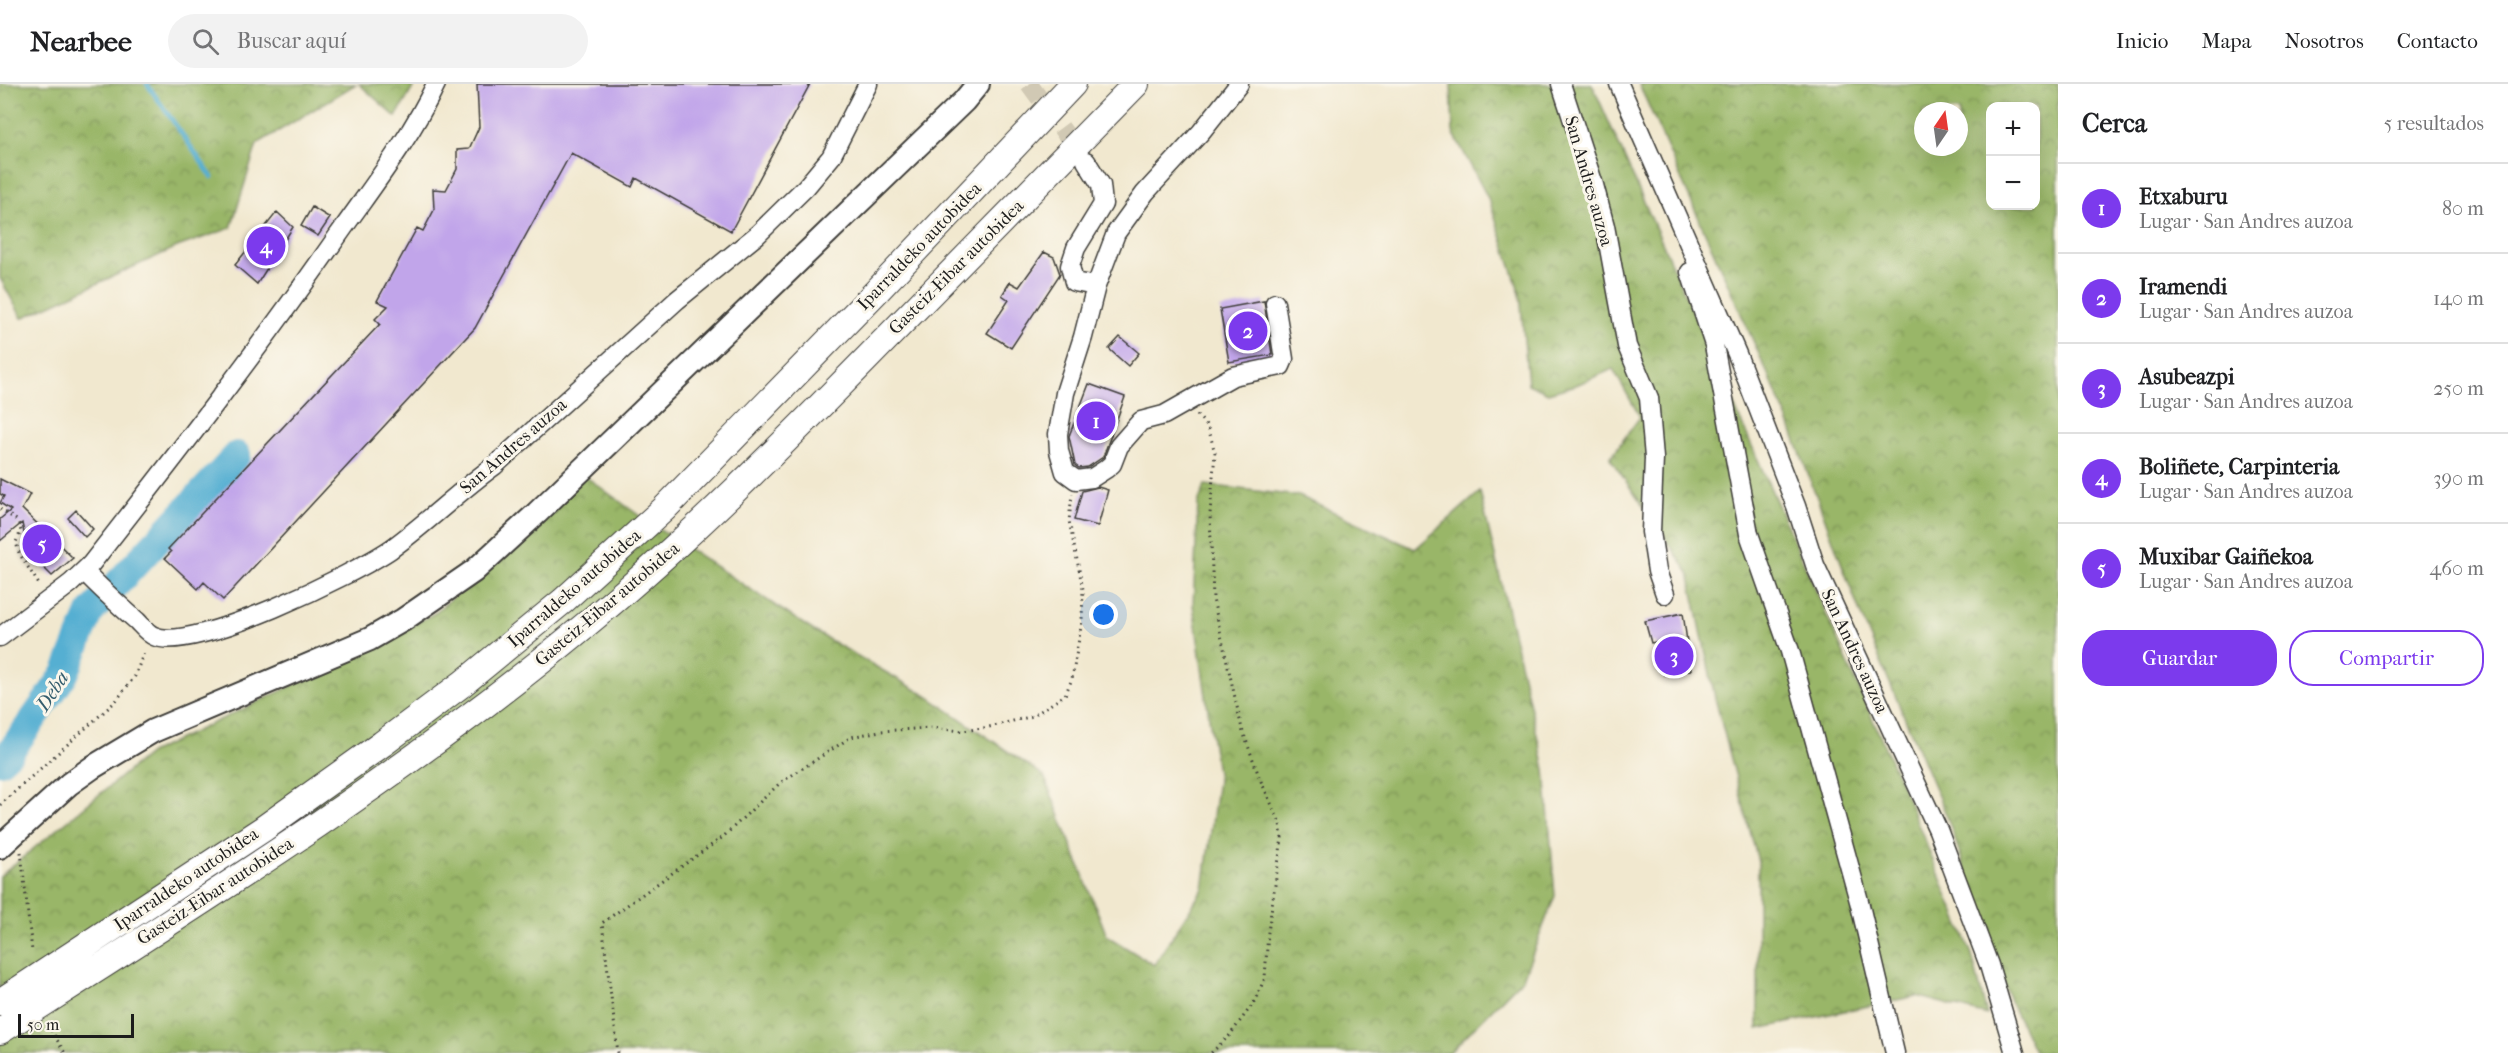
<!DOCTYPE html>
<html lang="es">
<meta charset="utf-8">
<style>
:root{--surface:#fff;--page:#f2f2f2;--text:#202124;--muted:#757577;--line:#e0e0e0;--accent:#7c3aed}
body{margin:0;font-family:"IM FELL French Canon",serif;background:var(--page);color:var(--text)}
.controls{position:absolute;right:18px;top:18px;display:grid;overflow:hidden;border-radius:12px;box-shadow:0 6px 24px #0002}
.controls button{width:54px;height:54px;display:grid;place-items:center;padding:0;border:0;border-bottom:2px solid var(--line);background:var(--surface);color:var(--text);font:30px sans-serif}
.compass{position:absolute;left:1914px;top:18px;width:54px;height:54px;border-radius:50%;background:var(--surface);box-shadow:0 6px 24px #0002;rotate:13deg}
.scale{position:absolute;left:18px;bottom:15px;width:116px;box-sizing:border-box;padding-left:6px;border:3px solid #1c1c1c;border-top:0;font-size:16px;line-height:21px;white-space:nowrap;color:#1c1c1c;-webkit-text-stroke:4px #fbf7ec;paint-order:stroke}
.you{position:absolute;left:1104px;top:531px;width:21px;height:21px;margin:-15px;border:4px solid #fff;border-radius:50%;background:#1a73e8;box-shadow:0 0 0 9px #1a73e833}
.badge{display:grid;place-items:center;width:39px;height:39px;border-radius:50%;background:var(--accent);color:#fff;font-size:20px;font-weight:700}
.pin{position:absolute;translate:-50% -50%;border:3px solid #fff;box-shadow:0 2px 6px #0006}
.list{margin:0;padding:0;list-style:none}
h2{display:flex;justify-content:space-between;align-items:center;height:78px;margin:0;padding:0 24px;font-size:26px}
h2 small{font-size:20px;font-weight:400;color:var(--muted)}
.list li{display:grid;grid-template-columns:39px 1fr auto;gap:18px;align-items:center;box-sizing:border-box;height:90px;padding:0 24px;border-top:2px solid var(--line)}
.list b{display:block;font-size:22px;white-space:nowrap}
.list p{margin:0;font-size:20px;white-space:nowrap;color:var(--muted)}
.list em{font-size:20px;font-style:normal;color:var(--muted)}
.actions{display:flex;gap:12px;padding:18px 24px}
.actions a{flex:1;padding:14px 0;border:2px solid var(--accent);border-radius:24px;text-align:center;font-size:21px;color:var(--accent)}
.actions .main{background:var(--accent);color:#fff}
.icon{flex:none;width:33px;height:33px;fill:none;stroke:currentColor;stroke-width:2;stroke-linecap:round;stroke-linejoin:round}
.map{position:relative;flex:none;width:2058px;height:969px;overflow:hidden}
header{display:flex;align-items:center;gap:36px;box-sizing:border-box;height:84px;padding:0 30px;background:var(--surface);border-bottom:2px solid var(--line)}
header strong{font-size:28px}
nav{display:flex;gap:33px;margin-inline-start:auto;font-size:21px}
.search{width:420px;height:54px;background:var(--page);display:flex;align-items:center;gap:15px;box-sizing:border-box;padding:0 21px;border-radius:33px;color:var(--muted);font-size:22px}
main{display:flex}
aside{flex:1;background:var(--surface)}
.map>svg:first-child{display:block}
</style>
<header>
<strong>Nearbee</strong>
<div class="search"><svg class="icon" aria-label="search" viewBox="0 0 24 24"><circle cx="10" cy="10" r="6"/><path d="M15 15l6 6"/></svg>Buscar aquí</div>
<nav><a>Inicio</a><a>Mapa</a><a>Nosotros</a><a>Contacto</a></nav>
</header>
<main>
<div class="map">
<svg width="2058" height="969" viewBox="0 0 2058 969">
<defs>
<pattern id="forest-crowns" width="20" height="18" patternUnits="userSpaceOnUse" patternTransform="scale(1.5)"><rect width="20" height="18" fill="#99b668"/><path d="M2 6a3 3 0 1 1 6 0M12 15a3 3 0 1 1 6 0" fill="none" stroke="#7c9355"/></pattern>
</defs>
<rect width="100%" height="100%" fill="#fbf7ec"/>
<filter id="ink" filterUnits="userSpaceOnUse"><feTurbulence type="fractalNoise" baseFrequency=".0167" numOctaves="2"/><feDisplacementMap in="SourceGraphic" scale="12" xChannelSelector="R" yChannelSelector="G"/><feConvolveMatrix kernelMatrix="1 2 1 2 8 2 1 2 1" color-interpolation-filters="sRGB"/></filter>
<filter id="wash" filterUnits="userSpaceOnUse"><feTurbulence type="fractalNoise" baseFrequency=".008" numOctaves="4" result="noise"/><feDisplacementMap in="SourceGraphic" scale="24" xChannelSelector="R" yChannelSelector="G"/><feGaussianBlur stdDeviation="1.35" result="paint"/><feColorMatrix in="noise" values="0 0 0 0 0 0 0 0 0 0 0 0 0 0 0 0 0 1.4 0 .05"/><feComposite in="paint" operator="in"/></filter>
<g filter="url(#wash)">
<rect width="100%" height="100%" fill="#f1e8cf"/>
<path fill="url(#forest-crowns)" stroke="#5a6942" stroke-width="1.5" fill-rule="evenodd" d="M 0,0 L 356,0 L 257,60 L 231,144 L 177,163 L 22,234 L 0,194 Z
M 359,0 L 415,0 L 396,33 Z
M 1451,0 L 1592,0 L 1903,704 L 1971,868 L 1987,931 L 1916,912 L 1758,945 L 1758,777 L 1715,614 L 1689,489 L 1610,374 L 1640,333 L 1613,285 L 1576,301 L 1548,309 L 1528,300 L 1520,210 L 1490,118 L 1453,48 Z
M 1639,0 L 2058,0 L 2058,969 L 2035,969 L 2010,917 L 1948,735 L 1862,534 L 1786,331 ZM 1990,22 L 2036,22 L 2036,122 L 1990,122 ZM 1923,27 L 1959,27 L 1959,63 L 1923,63 Z
M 570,381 L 648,438 L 814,547 L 927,612 L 1044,692 L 1107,852 L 1154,881 L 1203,805 L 1218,696 L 1193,521 L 1198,419 L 1205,401 L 1299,412 L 1415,465 L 1480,408 L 1545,685 L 1555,812 L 1523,894 L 1449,969 L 0,969 L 0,792 L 150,669 L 344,577 L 433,530 L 506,469 Z"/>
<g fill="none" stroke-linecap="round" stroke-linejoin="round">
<path stroke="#54afd2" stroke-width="4.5" d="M 147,0 L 212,93"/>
<path stroke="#54afd2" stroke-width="28" d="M 0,677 L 10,668 L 65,590 L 90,529 L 237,371"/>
</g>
<g id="blocks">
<path fill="#c1a5ea" d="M 477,0 L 810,0 L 731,147 L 636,94 L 632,103 L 571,69 L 475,244 L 223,516 L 204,498 L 198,505 L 165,474 L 171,468 L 168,465 L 380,240 L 375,235 L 388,222 L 377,217 L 417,144 L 423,147 L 434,126 L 433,105 L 446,106 L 457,85 L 457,66 L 469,65 L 479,43 Z
M 312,123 L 330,134 L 318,152 L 301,142 Z
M 277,128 L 293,143 L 257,200 L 235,181 Z
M 1044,168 L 1054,173 L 1060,190 L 1011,264 L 987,249 L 1009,216 L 1002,211 L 1010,198 L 1019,203 Z
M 1264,217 L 1272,271 L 1229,278 L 1220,225 Z
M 1120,253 L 1139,269 L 1128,282 L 1109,265 Z
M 1089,300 L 1125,313 L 1103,373 L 1088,383 L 1079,384 L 1075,381 L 1069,352 Z
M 0,395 L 30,410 L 22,425 L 73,474 L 52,492 L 28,468 L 22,439 L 0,457 L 0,435 L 11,426 L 0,419 L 4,412 L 0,410 Z
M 1098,403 L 1108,406 L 1098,442 L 1074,436 L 1082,407 Z
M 76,426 L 93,445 L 85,453 L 68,434 Z
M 1683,529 L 1691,586 L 1664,591 L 1656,558 L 1651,559 L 1645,537 Z"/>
</g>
</g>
<g filter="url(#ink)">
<use href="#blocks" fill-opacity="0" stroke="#3c3b37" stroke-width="1.5"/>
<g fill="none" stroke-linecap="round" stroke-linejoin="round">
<path stroke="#d1c9b4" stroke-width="18" stroke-dasharray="18 9" stroke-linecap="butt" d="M 1029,0 L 1081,71"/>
<defs>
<path id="minor" d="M 1561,0 L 1594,101 L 1605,142 L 1627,262 L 1649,314 L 1654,374 L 1651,448 L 1657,487 L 1665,510
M 1619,0 L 1737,270 L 1796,422 L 1815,481 L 1938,746 L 1989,881 L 2015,969
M 1086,77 L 1101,101 L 1103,120 L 1076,164 L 1070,182 L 1074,198 L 1096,202 L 1083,253 L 1065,309 L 1058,350 L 1059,367 L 1065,388 L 1076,396 L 1092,394 L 1106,385 L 1112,380 L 1119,362 L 1141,337 L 1164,331 L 1233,292 L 1281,282 L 1284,275 L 1275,219
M 1690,188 L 1714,261 L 1749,450 L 1790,567 L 1859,817 L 1895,969
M 1096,202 L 1116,149 L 1145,109 L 1201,48 L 1239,0
M 84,487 C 101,505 119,521 137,537 C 142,542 148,550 154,552 C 192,570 356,489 391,465 C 427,439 458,408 494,382 L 677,216 L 757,151 L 806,103 L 831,73 L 868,0
M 0,553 L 71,499 L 91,480 C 175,373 259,265 337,153 C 372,103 410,55 436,0"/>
<path id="major" d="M 0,763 L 69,700 L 93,683 L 153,647 L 370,555 L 403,536 L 474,487 L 537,429 L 964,17 L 978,0"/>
<path id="highway" d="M 0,918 L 263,745 L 382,660 L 462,600 L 563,517 L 664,425 L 875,209 L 1073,0
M 0,947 C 199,820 401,694 583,543 C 690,455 788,355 885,256 C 969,170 1053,85 1136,0"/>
</defs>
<use href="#minor" stroke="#3c3b37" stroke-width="21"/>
<use href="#major" stroke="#3c3b37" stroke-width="26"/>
<use href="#highway" stroke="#3c3b37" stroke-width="28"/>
<path stroke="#3c3b37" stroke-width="3" stroke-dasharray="1.5 4.5" stroke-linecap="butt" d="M 1197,331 L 1208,343 L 1215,369 L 1210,430 L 1213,515 L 1242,645 L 1260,695 L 1280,739 L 1282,754 L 1268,848 L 1265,894 L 1253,920 L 1229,952 L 1211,969
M 0,425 L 18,437 L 21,447 L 16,458 L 19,469 L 40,502
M 0,721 L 116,617 L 135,592 L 145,565
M 21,768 L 32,867
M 48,941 L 65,969
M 618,969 L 602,839 L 723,753 L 780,699 L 851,653 L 880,647 L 931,644 L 963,647 L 989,643 L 1033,632 L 1065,611 L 1072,595 L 1082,537 L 1083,505 L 1069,437 L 1072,410"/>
<use href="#minor" stroke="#fff" stroke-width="18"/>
<use href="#major" stroke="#fff" stroke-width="22"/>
<use href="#highway" stroke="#fff" stroke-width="26"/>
</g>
</g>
<g text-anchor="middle" stroke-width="6" stroke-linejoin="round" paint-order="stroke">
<g font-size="18" fill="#1c1c1c" stroke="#fbf7ec">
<text transform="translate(1589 97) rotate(74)" y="6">San Andres auzoa</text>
<text transform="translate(919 162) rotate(-46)" y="6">Iparraldeko autobidea</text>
<text transform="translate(956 183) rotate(-45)" y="6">Gasteiz-Eibar autobidea</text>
<text transform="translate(513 362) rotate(-41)" y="6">San Andres auzoa</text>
<text transform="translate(574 504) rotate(-41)" y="6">Iparraldeko autobidea</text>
<text transform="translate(607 520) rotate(-40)" y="6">Gasteiz-Eibar autobidea</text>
<text transform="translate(1855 567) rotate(65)" y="6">San Andres auzoa</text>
<text transform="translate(186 795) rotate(-34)" y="6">Iparraldeko autobidea</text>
<text transform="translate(215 807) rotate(-33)" y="6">Gasteiz-Eibar autobidea</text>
</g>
<g font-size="20" font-style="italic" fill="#355e6e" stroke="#fbf7ec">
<text transform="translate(52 607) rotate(-57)" y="7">Deba</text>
</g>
</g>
</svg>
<div class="controls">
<button>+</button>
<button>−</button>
</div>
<svg class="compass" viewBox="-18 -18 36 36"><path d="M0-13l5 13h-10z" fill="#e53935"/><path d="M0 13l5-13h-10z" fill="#757577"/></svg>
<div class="scale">50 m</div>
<div class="you"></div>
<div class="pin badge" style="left:1096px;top:337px">1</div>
<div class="pin badge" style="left:1248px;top:247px">2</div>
<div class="pin badge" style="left:1674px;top:572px">3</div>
<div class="pin badge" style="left:266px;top:162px">4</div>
<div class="pin badge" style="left:42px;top:460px">5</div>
</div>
<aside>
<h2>Cerca<small>5 resultados</small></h2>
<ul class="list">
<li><span class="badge">1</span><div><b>Etxaburu</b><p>Lugar · San Andres auzoa</p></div><em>80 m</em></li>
<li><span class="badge">2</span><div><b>Iramendi</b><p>Lugar · San Andres auzoa</p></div><em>140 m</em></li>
<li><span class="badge">3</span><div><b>Asubeazpi</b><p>Lugar · San Andres auzoa</p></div><em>250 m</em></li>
<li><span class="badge">4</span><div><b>Boliñete, Carpinteria</b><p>Lugar · San Andres auzoa</p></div><em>390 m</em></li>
<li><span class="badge">5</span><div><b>Muxibar Gaiñekoa</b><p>Lugar · San Andres auzoa</p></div><em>460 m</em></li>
</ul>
<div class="actions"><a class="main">Guardar</a><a>Compartir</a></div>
</aside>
</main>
